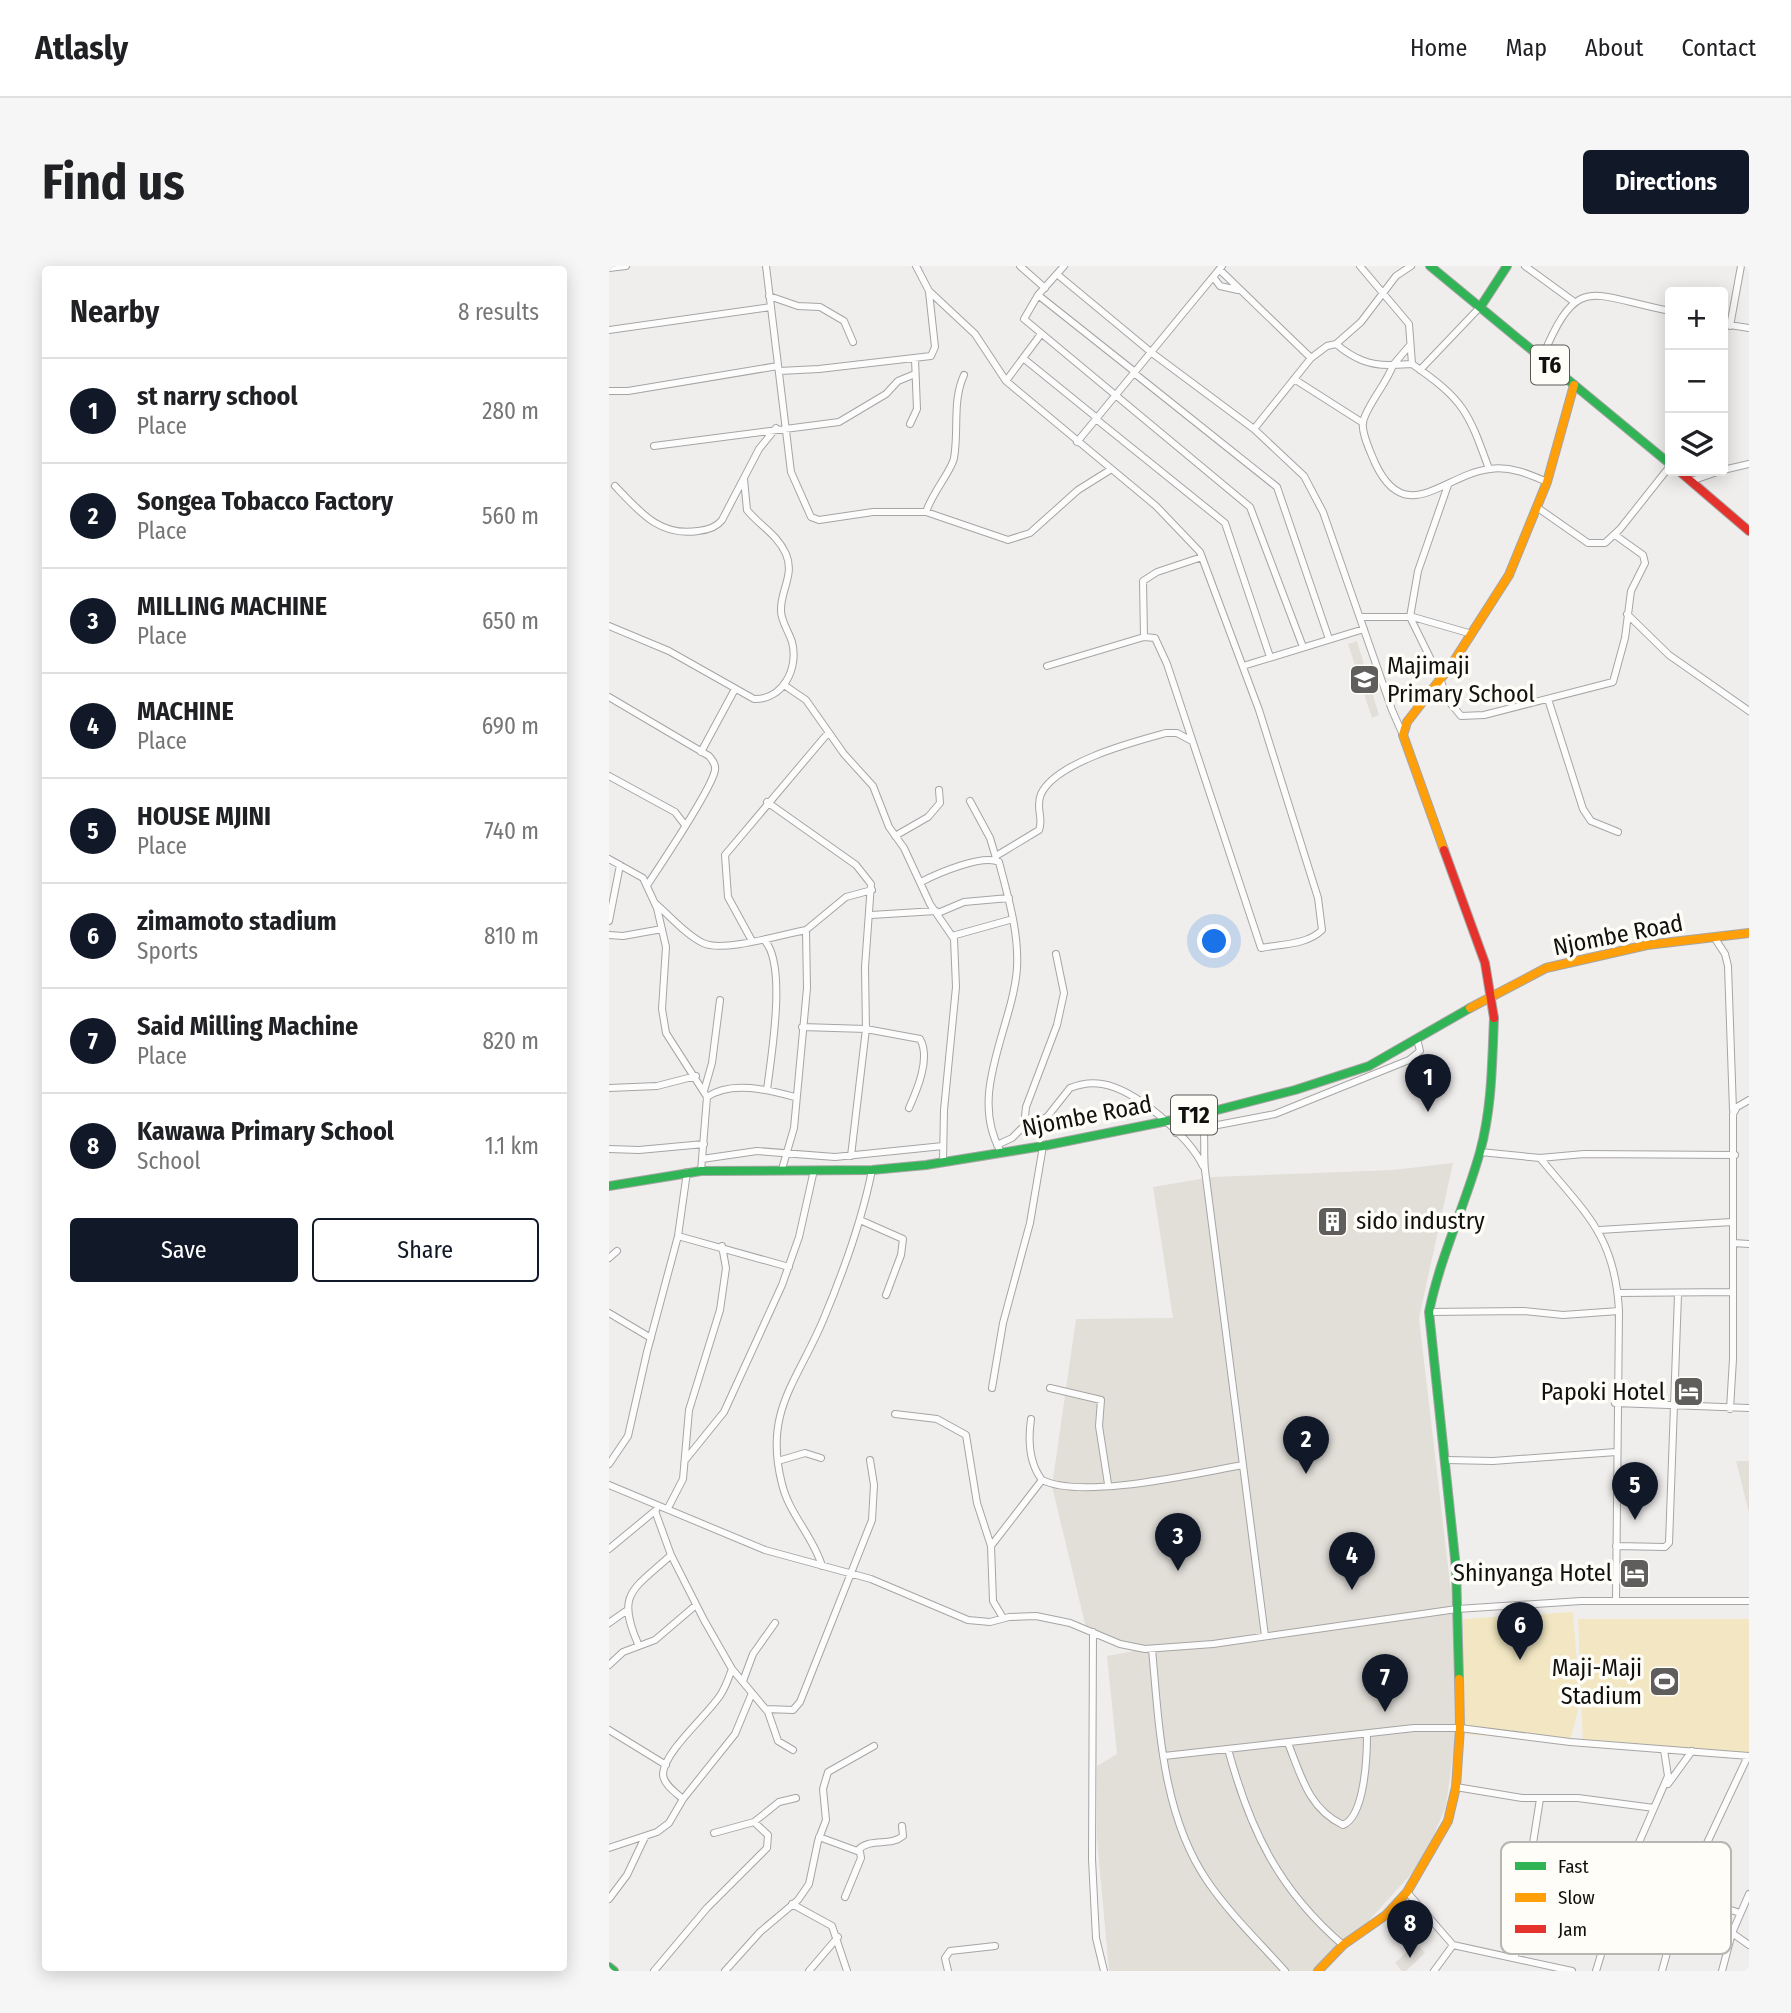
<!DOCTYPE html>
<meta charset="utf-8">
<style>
:root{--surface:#fff;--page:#f6f6f6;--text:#202124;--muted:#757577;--line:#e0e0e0;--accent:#111827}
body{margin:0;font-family:"Fira Sans Condensed",sans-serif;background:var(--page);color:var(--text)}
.controls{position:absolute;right:21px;top:21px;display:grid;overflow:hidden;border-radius:7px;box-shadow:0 4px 18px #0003}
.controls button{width:63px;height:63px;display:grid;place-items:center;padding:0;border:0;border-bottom:2px solid var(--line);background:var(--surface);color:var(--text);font:35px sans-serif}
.you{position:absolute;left:606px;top:676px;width:24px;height:24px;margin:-18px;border:5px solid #fff;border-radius:50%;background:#1a73e8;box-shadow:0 0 0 10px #1a73e833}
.badge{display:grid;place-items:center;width:46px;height:46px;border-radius:50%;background:var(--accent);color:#fff;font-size:23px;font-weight:700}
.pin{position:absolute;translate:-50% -58px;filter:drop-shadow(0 2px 4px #0008)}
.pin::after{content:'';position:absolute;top:37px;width:24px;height:21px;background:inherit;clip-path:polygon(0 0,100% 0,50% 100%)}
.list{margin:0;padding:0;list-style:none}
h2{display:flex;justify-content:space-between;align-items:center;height:91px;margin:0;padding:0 28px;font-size:30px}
h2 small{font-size:23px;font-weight:400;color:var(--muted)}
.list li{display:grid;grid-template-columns:46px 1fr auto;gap:21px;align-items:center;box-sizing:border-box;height:105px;padding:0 28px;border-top:2px solid var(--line)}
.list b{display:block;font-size:26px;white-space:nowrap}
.list p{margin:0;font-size:23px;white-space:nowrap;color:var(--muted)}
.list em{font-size:23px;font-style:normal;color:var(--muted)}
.actions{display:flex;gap:14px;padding:21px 28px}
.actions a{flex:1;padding:16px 0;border:2px solid var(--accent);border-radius:7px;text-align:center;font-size:24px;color:var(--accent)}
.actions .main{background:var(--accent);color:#fff}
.icon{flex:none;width:38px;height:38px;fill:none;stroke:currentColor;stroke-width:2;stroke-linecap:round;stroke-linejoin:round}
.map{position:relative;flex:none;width:1140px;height:1705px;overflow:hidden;border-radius:7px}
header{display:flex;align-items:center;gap:42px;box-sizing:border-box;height:98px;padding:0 35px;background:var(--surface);border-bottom:2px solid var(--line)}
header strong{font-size:33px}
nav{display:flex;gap:38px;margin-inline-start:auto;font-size:24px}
.intro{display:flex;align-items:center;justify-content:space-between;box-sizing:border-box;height:168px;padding:0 42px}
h1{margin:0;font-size:49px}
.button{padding:18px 32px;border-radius:7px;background:var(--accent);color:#fff;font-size:24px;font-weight:700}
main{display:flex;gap:42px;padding:0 42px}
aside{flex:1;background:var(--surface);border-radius:7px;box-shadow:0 4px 18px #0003}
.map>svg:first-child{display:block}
</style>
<header>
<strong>Atlasly</strong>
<nav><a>Home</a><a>Map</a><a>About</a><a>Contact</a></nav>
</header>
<div class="intro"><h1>Find us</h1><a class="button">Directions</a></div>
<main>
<aside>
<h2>Nearby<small>8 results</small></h2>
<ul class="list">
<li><span class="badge">1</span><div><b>st narry school</b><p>Place</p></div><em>280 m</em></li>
<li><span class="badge">2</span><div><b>Songea Tobacco Factory</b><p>Place</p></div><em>560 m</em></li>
<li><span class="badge">3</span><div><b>MILLING MACHINE</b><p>Place</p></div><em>650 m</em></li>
<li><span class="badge">4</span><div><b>MACHINE</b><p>Place</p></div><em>690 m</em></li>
<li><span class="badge">5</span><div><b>HOUSE MJINI</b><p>Place</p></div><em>740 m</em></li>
<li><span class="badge">6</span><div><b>zimamoto stadium</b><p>Sports</p></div><em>810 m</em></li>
<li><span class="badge">7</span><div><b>Said Milling Machine</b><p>Place</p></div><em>820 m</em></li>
<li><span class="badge">8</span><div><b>Kawawa Primary School</b><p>School</p></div><em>1.1 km</em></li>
</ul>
<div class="actions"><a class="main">Save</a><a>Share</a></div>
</aside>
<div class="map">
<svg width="1140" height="1705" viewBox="0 0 1140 1705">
<rect width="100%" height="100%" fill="#f0eeec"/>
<path fill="#e2dfd9" d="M 748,375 L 770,449 L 763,452 L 739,378 Z
M 844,897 L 810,1052 L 844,1343 L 846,1475 L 837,1540 L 814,1595 L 733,1684 L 708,1705 L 500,1705 L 488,1573 L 488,1500 L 508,1488 L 498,1390 L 525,1385 L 477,1362 L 443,1220 L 467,1053 L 564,1052 L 544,921 L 603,911 L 784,904 Z
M 1127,1195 L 1140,1195 L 1140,1247 Z
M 807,1677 L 816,1687 L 797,1705 L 793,1705 L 786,1697 Z"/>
<path fill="#f2e7c2" d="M 964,1346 L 971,1436 L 961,1476 L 854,1468 L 854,1353 Z
M 969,1353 L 1140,1353 L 1140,1489 L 974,1480 Z"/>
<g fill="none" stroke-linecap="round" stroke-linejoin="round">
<defs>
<path id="street" d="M 157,0 L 182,206 L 202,251 L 210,254 L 264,246 L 317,246 L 399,274 L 421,267 L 469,224 L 501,204
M 307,0 L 320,25 L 366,68 L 397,115 L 547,240 L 591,286 L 650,444 L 709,632 L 713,664 C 698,679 672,678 652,682 L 558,398 L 546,372 L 535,371 L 438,400
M 411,0 L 436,22
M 455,0 L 429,29 L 415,53 L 641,241 L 694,381
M 751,0 L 800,58 L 803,98
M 916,0 L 964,35
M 0,2 L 17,0
M 612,5 L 702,92
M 449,9 L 543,87 L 645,163 L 695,210 L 714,246 L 783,444 L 794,469
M 605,12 L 611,20 L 629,24
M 429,29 L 526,106
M 160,30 L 189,40 L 211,41 L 235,55 L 244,76
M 1114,58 L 1140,62
M 1121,60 L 1132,0
M 0,64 L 162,41
M 727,78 C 745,93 761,100 784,99 L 801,79
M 414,92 L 488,152
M 933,92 C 969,5 982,30 1061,45
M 811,104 L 872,40
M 170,105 L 210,103 L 322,90 L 326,81 L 320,26
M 525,107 L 668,221 L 720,373
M 685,113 L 754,157
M 397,115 L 432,68
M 0,125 L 19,125 L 169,100
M 487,153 L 616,257 L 661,391
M 301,158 L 308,143 L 306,93
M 645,163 L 702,92 L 718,80 L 727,78 L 752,56 L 787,10 L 802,0
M 468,176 L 613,0
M 45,180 L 230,156 L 277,128 L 289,115 L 306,108
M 880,203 C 859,145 855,134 803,98 L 784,99 C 778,117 758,139 754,156 C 752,167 762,187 766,197 C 797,263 835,208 881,203 C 901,200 920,208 938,216
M 1114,204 L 1140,198
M 1082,215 L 1111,205
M 839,219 L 809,305 L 801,351 L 831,412 L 838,433 L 852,450 L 875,449 L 1004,416 L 1016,372 L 1022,325 L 1036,297 L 1034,289 L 1006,269
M 6,220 C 30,245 50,271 89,265 C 98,264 107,262 113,254 L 150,183 L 167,162
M 929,242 L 979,277 L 996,277 L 1011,263 L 1061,200
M 317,246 C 323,227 343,204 345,192 C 350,164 343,135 355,109
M 1018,348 L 1060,389 L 1140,445
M 751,351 L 804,351 L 863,368
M 0,360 L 60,385 L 145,433 C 174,434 190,402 183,376 C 180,366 172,355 172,345 C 171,325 186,309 177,288 C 168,268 151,260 138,244 L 135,213
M 535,371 L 534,315 L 548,306 L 593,291
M 634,400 L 755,363
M 175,419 L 197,434 L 235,488 L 264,520 L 280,561 L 295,582 L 321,638 L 345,673 L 347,721 L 335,844 L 334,896
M 0,431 L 100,490 C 103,494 107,498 106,504 C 103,523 52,598 39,618
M 939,433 L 974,543 L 982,555 L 1009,566
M 92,486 L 126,423
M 0,510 L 66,546 L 76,559
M 361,535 L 381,572 L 387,592
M 158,536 L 247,599 L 262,618 L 256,701 L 257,763 L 242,890
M 286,570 L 319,551 L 331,537 L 330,524
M 387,590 L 430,564 C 435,552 426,542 432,528 C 447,496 524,476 557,467 L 568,467 L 583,475
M 0,593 L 34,612 L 48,642 L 57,681 L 53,743 L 57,767 L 98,831 L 92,905
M 312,616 C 329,607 374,588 390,596 C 399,631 410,666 408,702 C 404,761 358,828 392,886
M 47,638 C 61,650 77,669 94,677 C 114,687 174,668 197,664
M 329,647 L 355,636 L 400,632
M 262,649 L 327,645
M 0,655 L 11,599
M 0,669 L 14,670 L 53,663
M 343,670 L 404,653
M 1105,671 L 1116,688 L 1119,700 L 1124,844
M 143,675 L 119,631 L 116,589 L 219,467
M 156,675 C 178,700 162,791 158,824
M 193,761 L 257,763 L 311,773 C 322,792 308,824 300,842
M 0,822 L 48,820 L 87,810
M 95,825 L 103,797 L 111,734
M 98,831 C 122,814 160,824 186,831
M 593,848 C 597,866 594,885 596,904 L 656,1370
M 415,860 L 438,851 L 461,822 C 471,818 483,816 493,818 C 526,823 580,870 594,900
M 567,867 L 666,848 L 800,794 L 811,785 L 808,773
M 388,879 L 403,872 L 415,860 L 417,841 L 448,759 L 455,727 L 447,688
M 0,883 L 30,884 L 95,878
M 871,886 L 931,892 L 975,888 L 1126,889
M 931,892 C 976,947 1006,969 1010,1045 L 1007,1334
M 93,893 L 148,885 L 226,891 L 334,880
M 173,903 L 185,862 L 198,722 L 197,664 L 237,631 L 263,624
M 251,954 L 294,973 L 292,989 L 277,1029
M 990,964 L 1123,956
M 69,970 L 180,1001
M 1124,977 L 1140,978
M 0,992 L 8,985
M 1009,1027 L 1124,1026
M 820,1046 L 914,1045 L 954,1049 L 1010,1045
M 0,1047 L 42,1072
M 383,1122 L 394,1057 L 421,957 L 434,880
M 441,1122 L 492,1134 L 490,1160 L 499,1218
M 1006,1137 L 1140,1142
M 1121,1143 L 1124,1093 L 1124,848 L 1128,841 L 1140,834
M 286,1148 L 328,1153 L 357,1169 L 368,1237 L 382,1280 L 384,1335 L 394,1352
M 422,1153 C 419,1174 420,1197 433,1214 C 474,1234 588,1207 634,1199
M 77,1193 L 115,1146 L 173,1019 L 190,971 L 205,904
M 837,1194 L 884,1195 L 1007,1186
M 169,1195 L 196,1187 L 212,1192
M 0,1198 L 19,1170 L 38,1086 L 69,970 L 78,906
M 0,1219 L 156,1284 L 262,1313 L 359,1354 L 381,1356 L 400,1351 L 427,1350 L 461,1357 L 511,1378 L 536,1383 L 604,1378 L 848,1343 L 972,1335 L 1140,1335
M 59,1242 L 74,1213 L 80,1144 L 111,1044 L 117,1002 L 113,980
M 46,1245 L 62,1289 L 95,1354 L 123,1403 L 159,1446 L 169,1475 L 184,1484
M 382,1280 L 433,1214
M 1007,1280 L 1056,1281 L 1060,1277 L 1069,1029
M 0,1283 L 47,1244
M 213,1300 C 204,1270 180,1248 173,1218 C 154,1145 189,1115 215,1052 C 235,1004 253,955 263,904
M 0,1357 L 17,1345
M 484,1366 L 483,1593 L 487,1672 L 495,1705
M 30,1380 C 6,1327 24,1324 62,1289
M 543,1383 C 550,1459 553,1550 599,1616 C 621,1648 650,1676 676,1705
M 0,1399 L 14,1386 L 46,1374 L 87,1339
M 134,1415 L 144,1388 L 166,1357
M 157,1443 L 184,1444 L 191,1436 L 263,1254 L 265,1219 L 261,1194
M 0,1464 L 57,1499
M 679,1477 C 692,1510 700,1543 734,1559 C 756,1550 758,1490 758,1468
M 619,1483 C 641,1564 669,1623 734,1679
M 555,1490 L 805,1462 L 851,1462 L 961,1476 L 1140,1490
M 1059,1518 L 1083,1485
M 847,1521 L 913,1532 L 969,1532 L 1045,1542
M 74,1533 C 67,1527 54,1518 54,1508 C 55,1485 100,1448 112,1428 C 117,1420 120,1411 123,1403
M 105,1567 L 145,1556 L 170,1536 L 187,1532
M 210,1571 L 251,1586 L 252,1592 L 236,1631
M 0,1582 L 48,1566 L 60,1557 L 74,1533 L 126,1468 L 143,1427
M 249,1584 C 262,1571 281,1581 294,1570 L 293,1560
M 1018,1604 L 1074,1628 L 1131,1647
M 798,1626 L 844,1679 L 963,1705
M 0,1633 L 18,1609 L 36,1571
M 183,1638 L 223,1660 L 238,1705
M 1123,1667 L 1140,1679
M 906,1691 L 931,1533
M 45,1705 L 98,1642 L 158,1582 L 159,1569 L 145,1556
M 116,1705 L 151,1666 L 189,1634 L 200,1618 L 209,1575 L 217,1554 L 214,1523 L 219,1506 L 265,1480
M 200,1705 L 229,1671
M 339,1705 L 336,1692 L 341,1685 L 386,1680
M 825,1705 L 844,1679
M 987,1705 L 1018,1604 L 1059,1510 L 1055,1484
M 1053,1705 L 1074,1628 L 1139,1490
M 1113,1705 L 1123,1667 L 1140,1628"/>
<path id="fast" d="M 821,0 L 1061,198
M 872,40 L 898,0
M 0,920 L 92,905 L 263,904 L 317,899 L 434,880 L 593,848 L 686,824 L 760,800 L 861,742
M 850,1413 L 847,1302 L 820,1046 C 831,991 856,940 871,886 C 883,842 883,797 885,752
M 0,1701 L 5,1705"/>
<path id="slow" d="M 835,584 L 794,469 L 798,456 L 843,398 L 900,309 L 938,216 L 965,119
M 861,742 L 937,702 L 1038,679 L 1140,667
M 709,1705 L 734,1679 L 777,1649 L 798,1626 L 839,1555 L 847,1521 L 851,1462 L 850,1413"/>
<path id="jam" d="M 1070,205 L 1140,265
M 835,584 L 876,697 L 885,752"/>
</defs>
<use href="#street" stroke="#a6a5a4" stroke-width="8"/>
<use href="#fast" stroke="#a6a5a4" stroke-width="10"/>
<use href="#slow" stroke="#a6a5a4" stroke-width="10"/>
<use href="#jam" stroke="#a6a5a4" stroke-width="10"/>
<use href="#street" stroke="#fdfcfc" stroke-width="6"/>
<use href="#fast" stroke="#30b455" stroke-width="8"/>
<use href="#slow" stroke="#ff9f0a" stroke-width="8"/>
<use href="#jam" stroke="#e5322d" stroke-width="8"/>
</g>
<defs>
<symbol id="school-square" viewBox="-11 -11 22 22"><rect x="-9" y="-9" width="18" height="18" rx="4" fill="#605e5d" stroke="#fefdf8"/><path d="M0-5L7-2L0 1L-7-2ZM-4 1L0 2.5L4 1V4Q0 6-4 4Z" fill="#fff"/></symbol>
<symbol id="building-square" viewBox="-11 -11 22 22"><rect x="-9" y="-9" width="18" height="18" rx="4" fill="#605e5d" stroke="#fefdf8"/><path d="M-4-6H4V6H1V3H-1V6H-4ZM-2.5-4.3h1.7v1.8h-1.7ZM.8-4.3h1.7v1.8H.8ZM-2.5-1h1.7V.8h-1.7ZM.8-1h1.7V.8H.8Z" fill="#fff"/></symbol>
<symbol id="hotel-square" viewBox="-11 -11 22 22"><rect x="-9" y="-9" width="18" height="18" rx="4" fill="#605e5d" stroke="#fefdf8"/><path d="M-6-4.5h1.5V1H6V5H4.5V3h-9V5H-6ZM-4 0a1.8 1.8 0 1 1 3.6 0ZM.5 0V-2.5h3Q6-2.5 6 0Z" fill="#fff"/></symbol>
<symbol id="stadium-square" viewBox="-11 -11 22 22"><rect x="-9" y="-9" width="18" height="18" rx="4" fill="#605e5d" stroke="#fefdf8"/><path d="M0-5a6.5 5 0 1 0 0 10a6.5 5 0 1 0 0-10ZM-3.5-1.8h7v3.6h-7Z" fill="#fff"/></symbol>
</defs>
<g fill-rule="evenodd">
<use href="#school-square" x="738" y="396" width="35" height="35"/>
<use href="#building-square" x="706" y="938" width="35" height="35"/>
<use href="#hotel-square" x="1062" y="1108" width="35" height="35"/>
<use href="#hotel-square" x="1008" y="1290" width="35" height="35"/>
<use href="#stadium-square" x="1038" y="1398" width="35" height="35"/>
</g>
<g text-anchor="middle" stroke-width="7" stroke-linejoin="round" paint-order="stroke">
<g fill="#fefdf8" stroke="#595856" stroke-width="2">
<rect x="922" y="79.5" width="38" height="39" rx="5"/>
<rect x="562" y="829.5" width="46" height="39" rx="5"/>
</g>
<g font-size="23" font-weight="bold" fill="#121110">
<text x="941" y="107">T6</text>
<text x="585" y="857">T12</text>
</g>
<g font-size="24" fill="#121110" stroke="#fefdf8" text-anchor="end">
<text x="778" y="408" text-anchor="start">Majimaji<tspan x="778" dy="28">Primary School</tspan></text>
<text x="747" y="963" text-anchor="start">sido industry</text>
<text x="1056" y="1134">Papoki Hotel</text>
<text x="1003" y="1315">Shinyanga Hotel</text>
<text x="1033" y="1410">Maji-Maji<tspan x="1033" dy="28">Stadium</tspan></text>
</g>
<g font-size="24" fill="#121110" stroke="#fefdf8">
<text transform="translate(1009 669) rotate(-11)" y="8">Njombe Road</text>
<text transform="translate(478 850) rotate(-11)" y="8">Njombe Road</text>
</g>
</g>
<rect x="892" y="1576" width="230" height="112" rx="10" fill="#fefdf8" stroke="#b7b6b2" stroke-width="2"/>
<rect x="906" y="1596" width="31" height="8" fill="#30b455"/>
<rect x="906" y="1627" width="31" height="9" fill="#ff9f0a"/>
<rect x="906" y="1659" width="31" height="8" fill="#e5322d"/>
<g font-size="19" fill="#121110">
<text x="949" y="1607">Fast</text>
<text x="949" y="1638">Slow</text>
<text x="949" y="1670">Jam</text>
</g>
</svg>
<div class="controls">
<button>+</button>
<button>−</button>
<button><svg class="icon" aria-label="layers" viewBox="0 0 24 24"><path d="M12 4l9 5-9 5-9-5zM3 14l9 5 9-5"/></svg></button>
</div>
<div class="you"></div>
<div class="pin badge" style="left:819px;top:846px">1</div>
<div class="pin badge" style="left:697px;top:1208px">2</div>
<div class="pin badge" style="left:569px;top:1305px">3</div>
<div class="pin badge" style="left:743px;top:1324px">4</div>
<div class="pin badge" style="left:1026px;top:1254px">5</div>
<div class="pin badge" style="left:911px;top:1394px">6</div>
<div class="pin badge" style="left:776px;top:1446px">7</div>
<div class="pin badge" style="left:801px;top:1692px">8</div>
</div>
</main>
